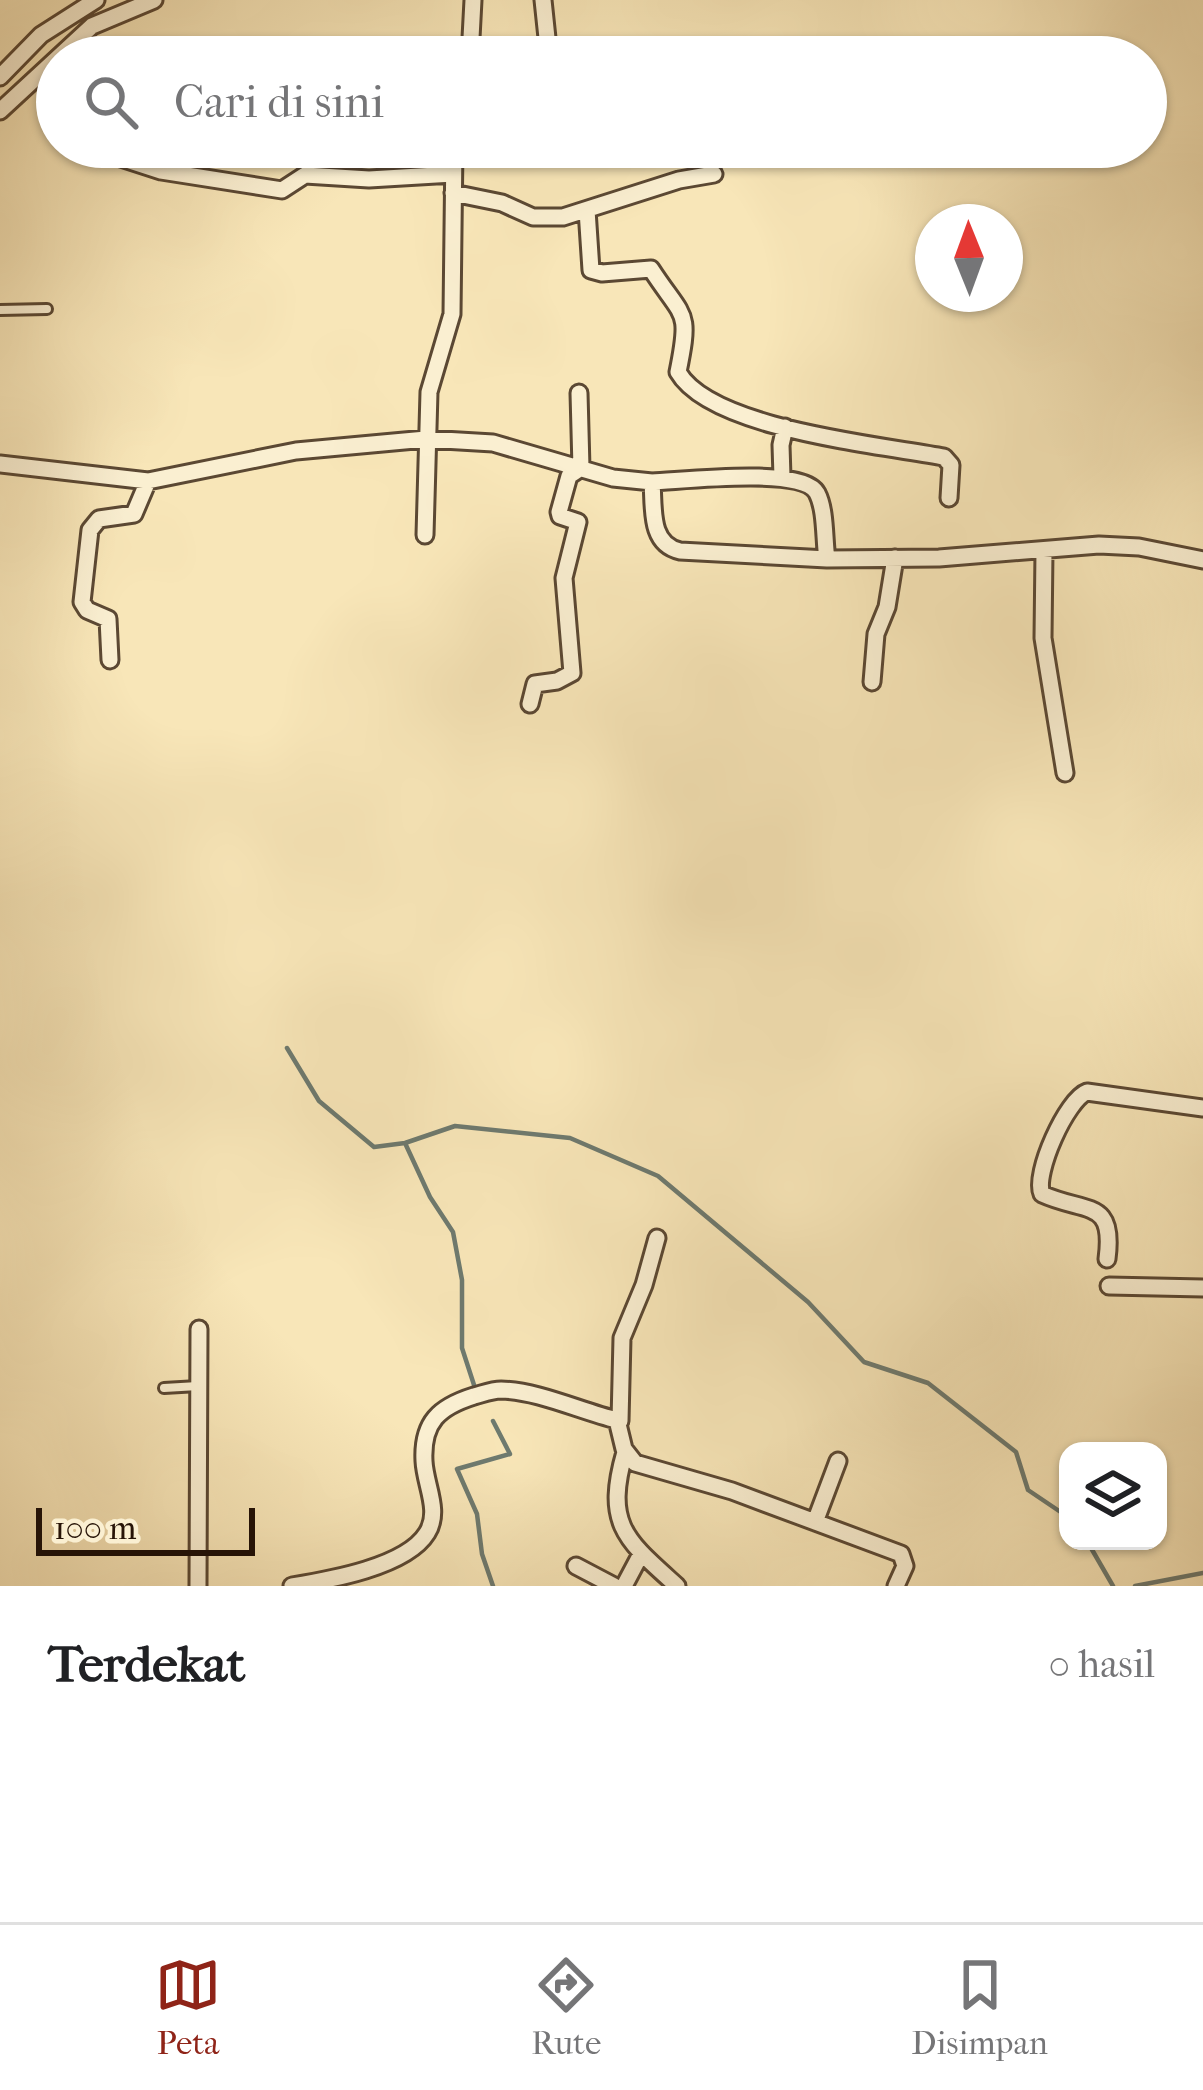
<!DOCTYPE html>
<html lang="id">
<style>
:root{--surface:#fff;--page:#f2f2f2;--text:#202124;--muted:#757577;--line:#e0e0e0;--accent:#8f2418}
body{margin:0;font-family:"IM FELL French Canon",serif;background:var(--page);color:var(--text)}
.controls{position:absolute;right:36px;bottom:36px;display:grid;overflow:hidden;border-radius:24px;box-shadow:0 3px 9px #0004}
.controls button{width:108px;height:108px;display:grid;place-items:center;padding:0;border:0;border-bottom:3px solid var(--line);background:var(--surface);color:var(--text);font:60px sans-serif}
.compass{position:absolute;left:915px;top:204px;width:108px;height:108px;border-radius:50%;background:var(--surface);box-shadow:0 3px 9px #0004;rotate:359deg}
.scale{position:absolute;left:36px;bottom:30px;width:219px;box-sizing:border-box;padding-left:12px;border:6px solid #271407;border-top:0;font-size:33px;line-height:42px;white-space:nowrap;color:#271407;-webkit-text-stroke:9px #faefd1;paint-order:stroke}
.list{margin:0;padding:0;list-style:none}
h2{display:flex;justify-content:space-between;align-items:center;height:156px;margin:0;padding:0 48px;font-size:51px}
h2 small{font-size:39px;font-weight:400;color:var(--muted)}
.icon{flex:none;width:66px;height:66px;fill:none;stroke:currentColor;stroke-width:2;stroke-linecap:round;stroke-linejoin:round}
.map{position:relative;flex:none;width:1203px;height:1586px;overflow:hidden}
.search{position:absolute;background:var(--surface);box-shadow:0 3px 9px #0004;left:36px;right:36px;top:36px;height:132px;display:flex;align-items:center;gap:30px;box-sizing:border-box;padding:0 42px;border-radius:66px;color:var(--muted);font-size:45px}
.sheet{height:336px;background:var(--surface)}
nav{display:flex;justify-content:space-around;align-items:center;box-sizing:border-box;height:168px;border-top:3px solid var(--line);background:var(--surface);font-size:33px;color:var(--muted)}
nav a{display:grid;justify-items:center;gap:6px}
nav .on{color:var(--accent)}
.map>svg:first-child{display:block}
</style>
<div class="map">
<svg width="1203" height="1586" viewBox="0 0 1203 1586">
<rect width="100%" height="100%" fill="#f8e6b8"/>
<filter id="stains"><feTurbulence type="fractalNoise" baseFrequency=".00167" numOctaves="4"/><feColorMatrix values="0 0 0 0 .2 0 0 0 0 .09 0 0 0 0 .02 0 0 0 .5 -.17"/></filter>
<radialGradient id="worn" r=".72"><stop offset=".6" stop-color="#630" stop-opacity="0"/><stop offset="1" stop-color="#630" stop-opacity=".3"/></radialGradient>
<g fill="none" stroke-linecap="round" stroke-linejoin="round">
<path stroke="#6e7a6f" stroke-width="4.5" d="M 287,1048 L 319,1101 L 374,1147 L 405,1143 L 455,1126 L 570,1138 L 658,1176 L 808,1302 L 864,1362 L 928,1383 L 1016,1452 L 1028,1490 L 1068,1517
M 405,1143 L 430,1197 L 453,1232 L 462,1280 L 462,1348 L 475,1388
M 1087,1541 L 1113,1586
M 493,1586 L 482,1554 L 477,1514 L 457,1469 L 510,1454 L 493,1421
M 1135,1586 L 1203,1573"/>
<defs>
<path id="service" d="M 0,310 L 47,309
M 164,1388 L 198,1386"/>
<path id="minor" d="M 543,0 L 549,57
M 470,57 L 473,0
M 0,77 L 41,35 L 96,0
M 0,111 L 92,26 L 154,0
M 87,147 L 161,171 L 282,190 L 305,175 L 369,179 L 453,174
M 453,193 L 502,203 L 533,217 L 563,217 L 679,180 L 714,174
M 587,210 L 591,270 L 602,273 L 651,269 C 684,320 691,308 678,372 C 711,429 880,445 944,457 L 951,465 L 949,498
M 0,464 L 148,481 L 296,451 L 426,439 L 493,443 L 613,478 L 652,482 C 654,508 649,544 680,551 L 827,559 L 939,558 L 1099,545 L 1139,547 L 1203,560
M 782,477 L 781,445 L 785,427
M 652,482 C 682,481 803,466 817,493 C 826,510 824,540 827,559
M 425,535 L 429,392 L 452,314 L 454,147
M 1044,551 L 1043,638 L 1065,773
M 110,660 L 108,619 L 87,610 L 82,602 L 90,530 L 99,519 L 134,514 L 148,481
M 872,682 L 876,634 L 887,607 L 895,558
M 530,704 L 535,684 L 557,681 L 572,673 L 564,578 L 578,522 L 560,516 L 559,512 L 569,476 L 581,468 L 579,393
M 1107,1259 C 1115,1198 1086,1214 1042,1194 C 1033,1174 1067,1099 1087,1092 L 1203,1108
M 1109,1286 L 1203,1288
M 620,1421 L 622,1338 L 644,1285 L 657,1238
M 625,1452 C 604,1525 626,1540 677,1586
M 815,1522 L 838,1461
M 576,1566 L 614,1586
M 198,1586 L 199,1329
M 292,1586 C 329,1580 406,1567 427,1533 C 441,1511 425,1485 424,1461 C 422,1422 439,1407 474,1396 C 482,1394 492,1390 501,1390 C 539,1391 580,1411 617,1420 L 624,1449 L 635,1463 L 732,1491 L 901,1554 L 905,1566 L 896,1586
M 624,1586 L 641,1554"/>
</defs>
<use href="#service" stroke="#5b4833" stroke-width="14"/>
<use href="#minor" stroke="#5b4833" stroke-width="21"/>
<use href="#service" stroke="#faefd1" stroke-width="8"/>
<use href="#minor" stroke="#faefd1" stroke-width="15"/>
</g>
<rect width="100%" height="100%" filter="url(#stains)"/>
<rect width="100%" height="100%" fill="url(#worn)"/>
</svg>
<div class="controls">
<button><svg class="icon" aria-label="layers" viewBox="0 0 24 24"><path d="M12 4l9 5-9 5-9-5zM3 14l9 5 9-5"/></svg></button>
</div>
<svg class="compass" viewBox="-18 -18 36 36"><path d="M0-13l5 13h-10z" fill="#e53935"/><path d="M0 13l5-13h-10z" fill="#757577"/></svg>
<div class="scale">100 m</div>
<div class="search"><svg class="icon" aria-label="search" viewBox="0 0 24 24"><circle cx="10" cy="10" r="6"/><path d="M15 15l6 6"/></svg>Cari di sini</div>
</div>
<section class="sheet">
<h2>Terdekat<small>0 hasil</small></h2>
<ul class="list">
</ul>
</section>
<nav>
<a class="on"><svg class="icon" aria-label="map" viewBox="0 0 24 24"><path d="M3 6l6-2 6 2 6-2v14l-6 2-6-2-6 2zM9 4v14M15 6v14"/></svg>Peta</a>
<a><svg class="icon" aria-label="directions" viewBox="0 0 24 24"><path d="M12 3l9 9-9 9-9-9zM9 14v-3h6M13 9l2 2-2 2"/></svg>Rute</a>
<a><svg class="icon" aria-label="saved" viewBox="0 0 24 24"><path d="M7 4h10v16l-5-4-5 4z"/></svg>Disimpan</a>
</nav>
